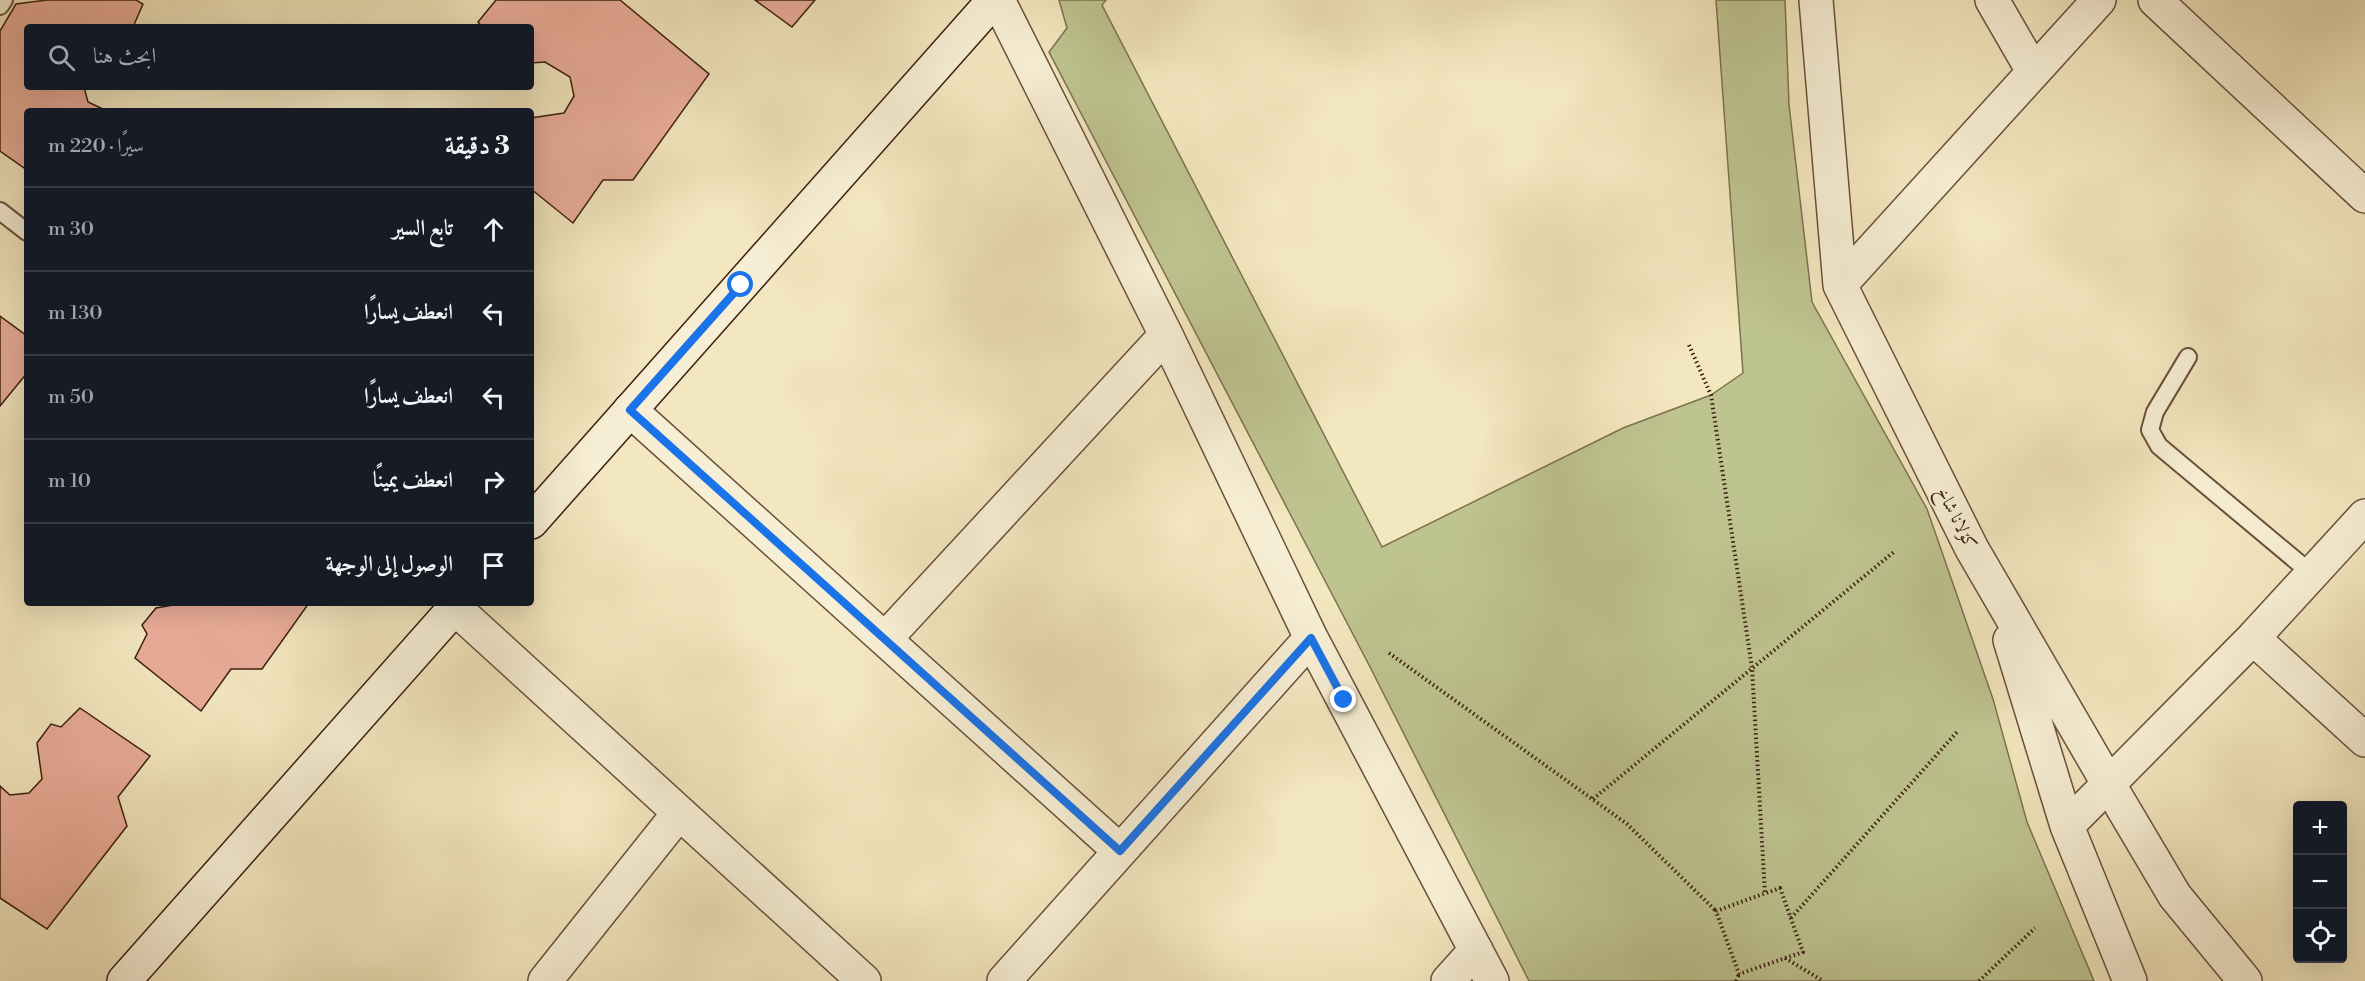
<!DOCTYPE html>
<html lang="ar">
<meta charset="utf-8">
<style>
:root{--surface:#171b24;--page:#20242c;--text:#f1f3f6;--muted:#9ea1a6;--line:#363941}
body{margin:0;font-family:"Libre Bodoni",Amiri,serif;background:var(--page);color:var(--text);direction:rtl}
.controls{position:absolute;right:18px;bottom:18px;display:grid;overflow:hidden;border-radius:6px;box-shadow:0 6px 24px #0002}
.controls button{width:54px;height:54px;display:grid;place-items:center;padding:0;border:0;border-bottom:2px solid var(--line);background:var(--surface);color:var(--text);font:30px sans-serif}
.stop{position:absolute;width:18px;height:18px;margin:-14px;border:4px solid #1a73e8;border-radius:50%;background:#fff}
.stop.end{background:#1a73e8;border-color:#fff;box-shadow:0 2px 6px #0008}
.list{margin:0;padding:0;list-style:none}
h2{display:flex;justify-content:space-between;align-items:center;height:78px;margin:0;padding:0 24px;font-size:26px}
h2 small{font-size:20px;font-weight:400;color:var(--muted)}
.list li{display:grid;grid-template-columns:39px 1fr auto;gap:18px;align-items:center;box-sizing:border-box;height:84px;padding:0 24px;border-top:2px solid var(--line)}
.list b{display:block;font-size:22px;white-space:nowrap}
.list em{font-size:20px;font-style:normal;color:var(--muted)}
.icon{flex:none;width:33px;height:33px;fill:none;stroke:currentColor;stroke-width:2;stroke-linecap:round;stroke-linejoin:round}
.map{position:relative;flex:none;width:2365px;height:981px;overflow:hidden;direction:ltr}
.search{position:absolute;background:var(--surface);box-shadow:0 6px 24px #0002;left:24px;top:24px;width:510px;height:66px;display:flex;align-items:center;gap:15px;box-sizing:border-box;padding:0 21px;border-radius:6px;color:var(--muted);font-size:22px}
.panel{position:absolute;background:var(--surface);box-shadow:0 6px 24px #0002;left:24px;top:108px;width:510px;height:498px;border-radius:6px;direction:rtl}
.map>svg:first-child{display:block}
</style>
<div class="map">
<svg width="2365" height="981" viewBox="0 0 2365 981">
<rect width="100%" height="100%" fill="#f3e7bf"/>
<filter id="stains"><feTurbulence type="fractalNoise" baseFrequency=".00333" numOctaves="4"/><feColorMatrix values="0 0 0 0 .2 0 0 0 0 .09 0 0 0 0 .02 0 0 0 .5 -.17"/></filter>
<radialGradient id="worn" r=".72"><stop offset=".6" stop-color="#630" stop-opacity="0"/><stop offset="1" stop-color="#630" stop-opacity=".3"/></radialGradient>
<path fill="#bec490" stroke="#7d7151" stroke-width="1.5" d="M 1059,0 L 1106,0 L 1102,5 L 1382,547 L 1623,428 L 1711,395 L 1743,373 L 1716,0 L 1785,0 L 1789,105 L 1812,302 L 1927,509 L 1993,699 L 2027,822 L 2094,981 L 1529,981 L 1369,665 L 1049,52 L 1067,28 Z"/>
<path fill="#e9ad99" stroke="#3c1e12" stroke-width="1.5" d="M 47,0 L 136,0 L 143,4 L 133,27 L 27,27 L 27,87 L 84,87 L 88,102 L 107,111 L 27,111 L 27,170 L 0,151 L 0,31 L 16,4 Z
M 496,0 L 620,0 L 709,74 L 633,180 L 603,180 L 573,223 L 531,189 L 531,118 L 564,113 L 574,96 L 570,77 L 545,62 L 531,63 L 531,27 L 482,27 L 478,22 Z
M 755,0 L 815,0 L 792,27 Z
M 0,316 L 27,336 L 27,373 L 0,406 Z
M 185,603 L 309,603 L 262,669 L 231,669 L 201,711 L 135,658 L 147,634 L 142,625 L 156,608 Z
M 80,708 L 150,756 L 118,797 L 127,826 L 47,929 L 0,898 L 0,786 L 10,795 L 29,793 L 42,779 L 37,743 L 51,724 L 61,727 Z"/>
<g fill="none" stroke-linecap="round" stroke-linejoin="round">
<defs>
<path id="lane" d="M 0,6 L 4,0
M 0,211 L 27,232
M 2188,357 L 2155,412 L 2150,430 L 2159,446 L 2312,574"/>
<path id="street" d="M 998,0 L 1166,335 L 1311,638 L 1492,981
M 1816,0 L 1840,285 L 1972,549 L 2108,783 L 2175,896 L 2245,981
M 1992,0 L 2033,71
M 2155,0 L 2365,196
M 1840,285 L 2099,0
M 630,410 L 1120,851
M 455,608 L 864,981
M 2253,638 L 2365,740
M 885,639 L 1166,335
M 2010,640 L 2067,826 L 2253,638 L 2365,516
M 2067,826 L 2130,981
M 545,981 L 679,813
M 1004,981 L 1311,638
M 1448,981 L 1476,950"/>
<path id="secondary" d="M 531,522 L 994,0
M 124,981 L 459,603"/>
</defs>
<use href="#lane" stroke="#6a503d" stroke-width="20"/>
<use href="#street" stroke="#6a503d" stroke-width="36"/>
<use href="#secondary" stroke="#3c1e12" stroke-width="36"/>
<path stroke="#3c1e12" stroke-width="4" stroke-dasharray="1.5 3" stroke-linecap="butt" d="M 1689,345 L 1711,395 L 1752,668 L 1765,894
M 1389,653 L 1627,824 L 1716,911
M 1593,799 L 1895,551
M 1780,888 L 1803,952 L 1739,974 L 1716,911 Z
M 1791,918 L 1957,732
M 1785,958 L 1823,981
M 1736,981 L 1739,974
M 1979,981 L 2035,928"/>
<use href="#lane" stroke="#f7efd5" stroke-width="16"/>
<use href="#street" stroke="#f7efd5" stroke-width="33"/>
<use href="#secondary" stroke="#f7efd5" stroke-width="33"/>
</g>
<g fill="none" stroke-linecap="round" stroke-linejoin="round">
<path stroke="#1a73e8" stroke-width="8" d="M 741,285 L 630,410 L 1120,851 L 1311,638 L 1344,700"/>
</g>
<g text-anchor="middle" stroke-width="4.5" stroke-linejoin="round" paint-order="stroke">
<g font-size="18" fill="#3c1e12" stroke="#f7efd5">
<text transform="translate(1957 518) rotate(63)" y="6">کۆلانا شاخ</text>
</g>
</g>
<rect width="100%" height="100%" filter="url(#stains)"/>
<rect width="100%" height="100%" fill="url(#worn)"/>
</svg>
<div class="controls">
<button>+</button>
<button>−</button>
<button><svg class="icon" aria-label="locate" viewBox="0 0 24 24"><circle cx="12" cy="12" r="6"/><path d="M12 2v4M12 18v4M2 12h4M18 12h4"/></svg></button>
</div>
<div class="stop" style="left:741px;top:285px"></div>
<div class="stop end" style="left:1344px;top:700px"></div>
<div class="search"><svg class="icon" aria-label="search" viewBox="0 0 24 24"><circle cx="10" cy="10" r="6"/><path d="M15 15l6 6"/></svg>ابحث هنا</div>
<section class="panel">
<h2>3 دقيقة<small>سيرًا · 220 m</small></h2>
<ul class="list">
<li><svg class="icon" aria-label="ahead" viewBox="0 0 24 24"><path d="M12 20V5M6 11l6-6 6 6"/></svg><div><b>تابع السير</b></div><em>30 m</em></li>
<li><svg class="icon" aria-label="left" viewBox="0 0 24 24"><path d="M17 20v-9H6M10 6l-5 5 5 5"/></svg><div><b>انعطف يسارًا</b></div><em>130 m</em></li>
<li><svg class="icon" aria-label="left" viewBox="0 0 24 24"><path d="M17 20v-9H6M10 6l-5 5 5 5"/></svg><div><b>انعطف يسارًا</b></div><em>50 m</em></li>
<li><svg class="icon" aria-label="right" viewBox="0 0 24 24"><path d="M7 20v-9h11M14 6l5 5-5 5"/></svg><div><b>انعطف يمينًا</b></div><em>10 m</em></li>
<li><svg class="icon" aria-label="arrive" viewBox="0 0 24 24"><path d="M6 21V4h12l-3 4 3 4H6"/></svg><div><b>الوصول إلى الوجهة</b></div></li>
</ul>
</section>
</div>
